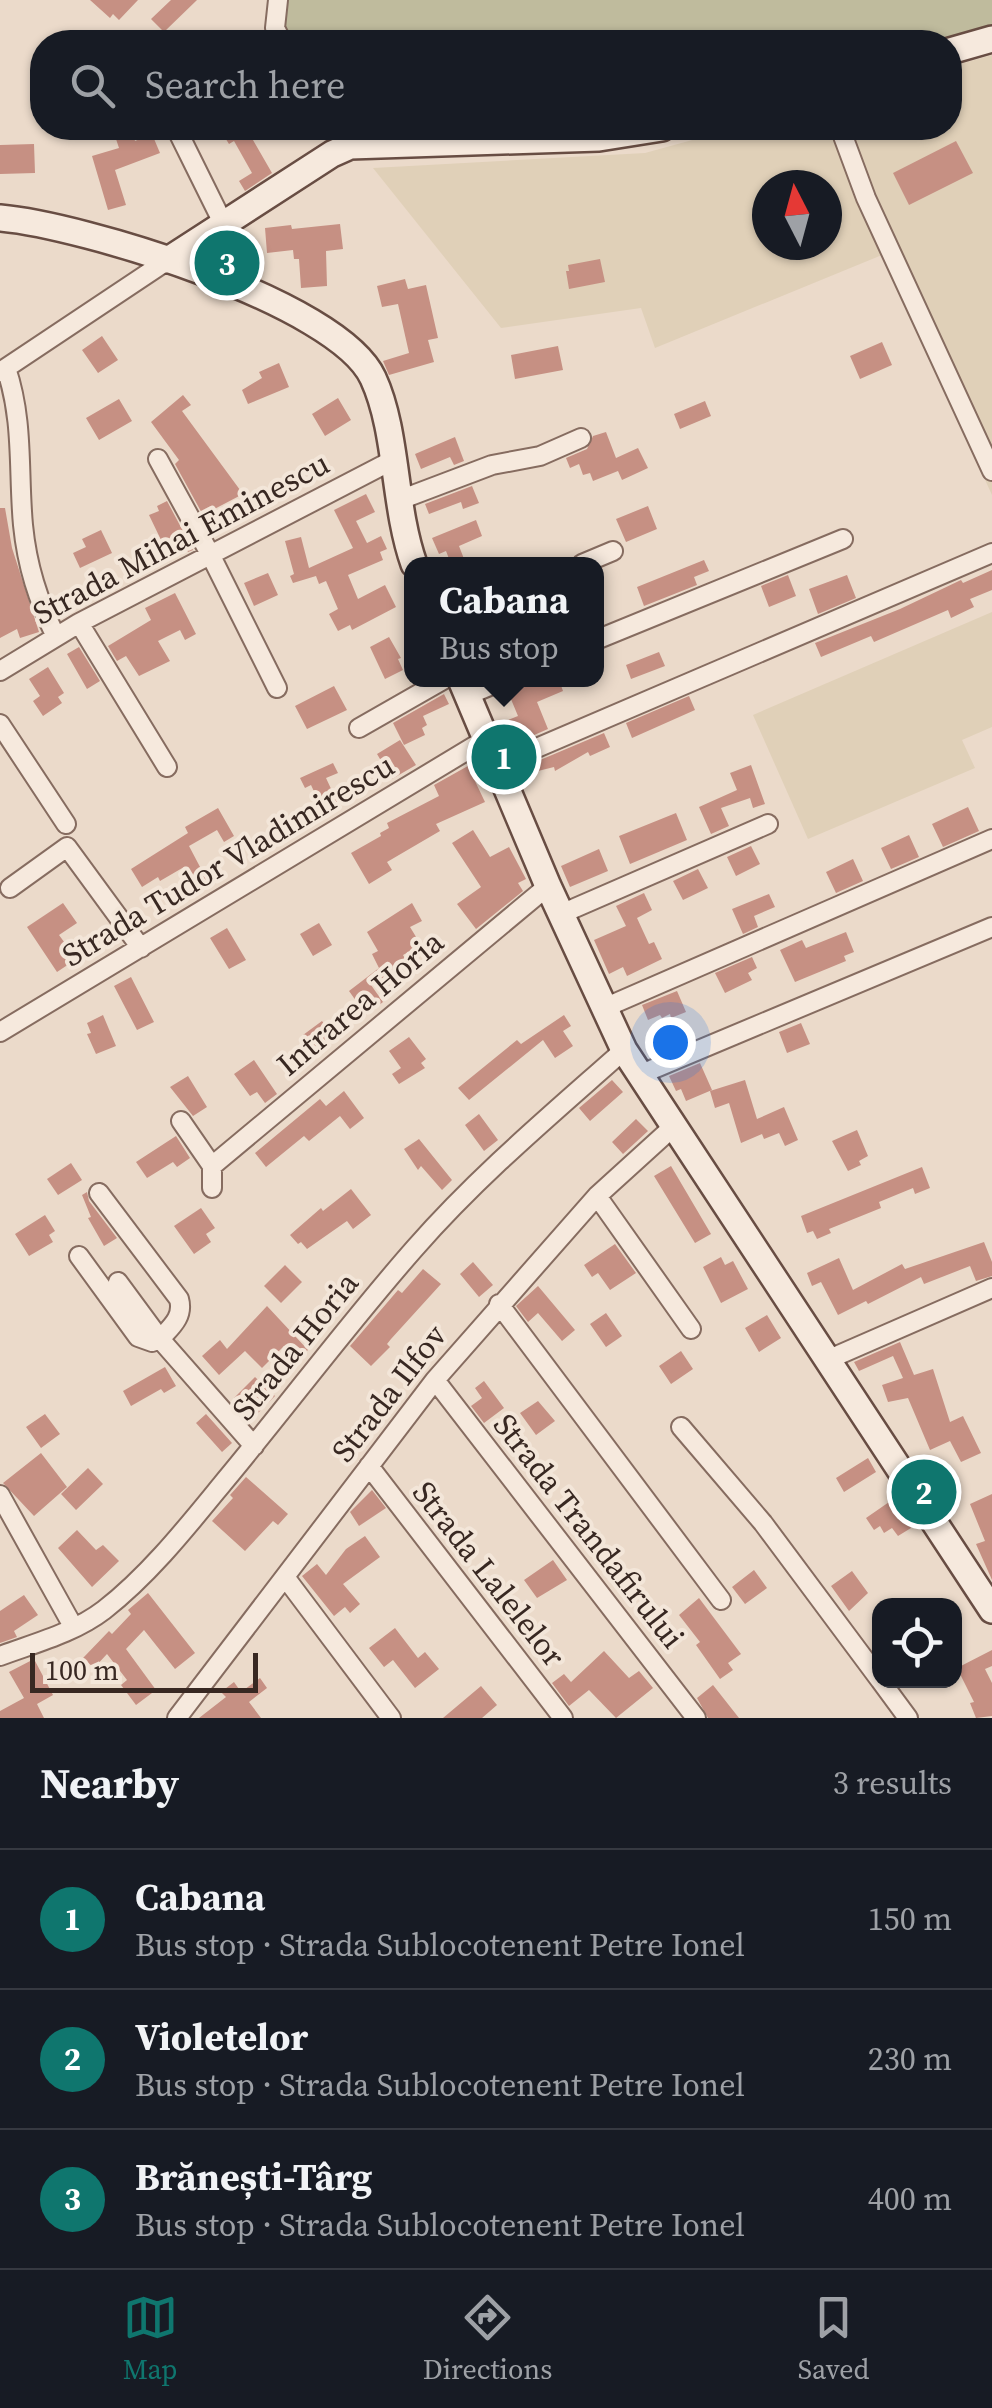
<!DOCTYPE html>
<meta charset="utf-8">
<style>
:root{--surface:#171b24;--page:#20242c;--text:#f1f3f6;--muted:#9ea1a6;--line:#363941;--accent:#0f766e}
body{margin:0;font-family:"Source Serif 4",serif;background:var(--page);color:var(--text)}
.controls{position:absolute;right:30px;bottom:30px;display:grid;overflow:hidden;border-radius:20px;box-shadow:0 2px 8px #0004}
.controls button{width:90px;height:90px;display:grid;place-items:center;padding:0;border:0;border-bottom:2px solid var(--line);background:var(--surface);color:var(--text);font:50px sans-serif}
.compass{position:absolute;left:752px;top:170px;width:90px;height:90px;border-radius:50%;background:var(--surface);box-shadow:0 2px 8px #0004;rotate:354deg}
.scale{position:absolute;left:30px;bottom:25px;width:228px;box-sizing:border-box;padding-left:10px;border:5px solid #382822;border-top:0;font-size:28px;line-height:35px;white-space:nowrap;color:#382822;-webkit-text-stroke:8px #f3e6d9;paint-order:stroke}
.you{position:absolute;left:670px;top:1042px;width:35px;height:35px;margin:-25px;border:8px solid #fff;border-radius:50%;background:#1a73e8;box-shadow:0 0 0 15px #1a73e833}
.badge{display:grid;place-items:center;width:65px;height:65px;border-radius:50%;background:var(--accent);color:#fff;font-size:32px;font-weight:700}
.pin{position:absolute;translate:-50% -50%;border:5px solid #fff;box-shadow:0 2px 10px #0006}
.popup{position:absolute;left:404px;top:557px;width:200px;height:130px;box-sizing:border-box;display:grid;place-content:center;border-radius:20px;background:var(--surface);filter:drop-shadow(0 2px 8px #0005);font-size:32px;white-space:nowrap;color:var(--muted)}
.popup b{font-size:38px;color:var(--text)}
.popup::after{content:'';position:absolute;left:50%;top:100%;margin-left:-20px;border:20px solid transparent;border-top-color:var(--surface)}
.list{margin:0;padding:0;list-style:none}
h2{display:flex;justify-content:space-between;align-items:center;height:130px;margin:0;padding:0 40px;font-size:42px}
h2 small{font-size:32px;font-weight:400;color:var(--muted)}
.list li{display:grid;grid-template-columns:65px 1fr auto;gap:30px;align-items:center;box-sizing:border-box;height:140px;padding:0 40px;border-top:2px solid var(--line)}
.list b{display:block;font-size:38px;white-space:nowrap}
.list p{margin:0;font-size:32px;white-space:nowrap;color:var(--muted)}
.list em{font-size:32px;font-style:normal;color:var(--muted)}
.icon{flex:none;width:55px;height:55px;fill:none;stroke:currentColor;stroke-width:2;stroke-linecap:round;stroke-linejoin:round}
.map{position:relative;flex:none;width:992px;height:1718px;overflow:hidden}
.search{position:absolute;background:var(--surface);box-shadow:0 2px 8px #0004;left:30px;right:30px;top:30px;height:110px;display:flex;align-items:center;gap:25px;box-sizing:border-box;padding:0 35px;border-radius:40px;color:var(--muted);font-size:38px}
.sheet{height:550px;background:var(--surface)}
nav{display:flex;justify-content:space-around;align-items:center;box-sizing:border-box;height:140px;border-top:2px solid var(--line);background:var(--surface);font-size:28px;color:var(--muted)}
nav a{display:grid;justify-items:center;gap:5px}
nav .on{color:var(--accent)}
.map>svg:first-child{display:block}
</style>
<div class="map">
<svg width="992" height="1718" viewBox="0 0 992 1718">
<rect width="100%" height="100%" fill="#ebdaca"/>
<path fill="#e0d0b8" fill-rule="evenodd" d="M 992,55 L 992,495 L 882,255 L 655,348 L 641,308 L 501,328 L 373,168 L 645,153 L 736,128 L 950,128 L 950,67 ZM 767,185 L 827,185 L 827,245 L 767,245 Z
M 992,612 L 992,727 L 962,740 L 975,768 L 808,839 L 753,715 Z"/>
<path fill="#bfbb9d" d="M 285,0 L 992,0 L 992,32 L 950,42 L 285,42 L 282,14 Z"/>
<path fill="#c69083" d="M 90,0 L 138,0 L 119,20 L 113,14 L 110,18 Z
M 171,0 L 197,0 L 164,32 L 151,19 Z
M 219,128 L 246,128 L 272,173 L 245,191 L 239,181 L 252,173 L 234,141 L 229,144 Z
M 152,134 L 160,153 L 115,170 L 126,205 L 108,210 L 92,156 L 119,148 L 116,139 L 134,137 L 135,141 Z
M 956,141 L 973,173 L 909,205 L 893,173 Z
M 34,144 L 35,173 L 0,174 L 0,145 Z
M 340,224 L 343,249 L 326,251 L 327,286 L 301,288 L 299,259 L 294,259 L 293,250 L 267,253 L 265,228 L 291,225 L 292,229 Z
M 600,259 L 605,282 L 569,289 L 566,271 L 569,271 L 568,265 Z
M 405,279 L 408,289 L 426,285 L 438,338 L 428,340 L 434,362 L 389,375 L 383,361 L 409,353 L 398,304 L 382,307 L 377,286 Z
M 102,336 L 118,360 L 98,373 L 82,350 Z
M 882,342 L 892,365 L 860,379 L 850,356 Z
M 558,346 L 563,370 L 515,379 L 511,355 Z
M 279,363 L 289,387 L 248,404 L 242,390 L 262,378 L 259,372 Z
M 183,395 L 191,405 L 182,411 L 243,494 L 203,515 L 175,464 L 179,460 L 151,422 Z
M 338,398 L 351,420 L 325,436 L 312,414 Z
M 119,399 L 132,421 L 99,440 L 86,418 Z
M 705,401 L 711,416 L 680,429 L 674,414 Z
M 606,432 L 616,458 L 638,448 L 648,468 L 622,480 L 618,471 L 593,481 L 590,473 L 583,475 L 579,464 L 570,468 L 566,458 L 587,449 L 593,436 Z
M 455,437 L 464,461 L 454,465 L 450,457 L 421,469 L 415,454 Z
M 472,486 L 479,503 L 463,509 L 461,502 L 429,514 L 425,504 Z
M 366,494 L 375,512 L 356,521 L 367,543 L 381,536 L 387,549 L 380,552 L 383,560 L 348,575 L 358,599 L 385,585 L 396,607 L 352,630 L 350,625 L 338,631 L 329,614 L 338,609 L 326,581 L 319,584 L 316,576 L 293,583 L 290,576 L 294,574 L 285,541 L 301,537 L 309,568 L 353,548 L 334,510 Z
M 167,501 L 193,550 L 188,552 L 179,534 L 162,542 L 149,515 L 159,511 L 157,506 Z
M 648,506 L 657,529 L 626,542 L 616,519 Z
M 0,508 L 5,508 L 12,548 L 39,632 L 20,638 L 17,629 L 0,638 Z
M 476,520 L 482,536 L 459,546 L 466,564 L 451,564 L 446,551 L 439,554 L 432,538 Z
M 101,530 L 112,553 L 80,568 L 73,553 L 86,547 L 82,539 Z
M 704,560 L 709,571 L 694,577 L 697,585 L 644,606 L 637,587 Z
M 992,570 L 992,590 L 970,599 L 974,607 L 951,618 L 948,610 L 874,642 L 871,636 L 821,657 L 815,643 L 900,609 L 961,580 L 963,583 Z
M 268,573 L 278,595 L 254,606 L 244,583 Z
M 788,575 L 796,596 L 769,607 L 761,586 Z
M 847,575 L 856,598 L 818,614 L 809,589 Z
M 175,593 L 196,634 L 185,640 L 180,630 L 158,641 L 170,661 L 139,676 L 126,656 L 117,661 L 108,646 L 151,620 L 145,608 Z
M 389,637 L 401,658 L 398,659 L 403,670 L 385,679 L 370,647 Z
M 79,647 L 100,681 L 87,689 L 67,654 Z
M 659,652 L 665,666 L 631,679 L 626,665 Z
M 48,667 L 64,693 L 58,697 L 62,703 L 43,716 L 33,701 L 40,696 L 29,679 Z
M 528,680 L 559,680 L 563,691 L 537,702 L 548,729 L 525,739 L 520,728 L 506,734 L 501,723 L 518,716 L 508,692 Z
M 334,686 L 347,710 L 307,729 L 295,706 Z
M 444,694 L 449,704 L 423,716 L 427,725 L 422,728 L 425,735 L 404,745 L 393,723 Z
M 689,696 L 695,710 L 632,738 L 626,723 Z
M 604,733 L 610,747 L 590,756 L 588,752 L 555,771 L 554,767 L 530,773 L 526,766 Z
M 400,740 L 416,765 L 392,779 L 377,754 Z
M 475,762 L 481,774 L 473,777 L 485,802 L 436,824 L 440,831 L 387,862 L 392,870 L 369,884 L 351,853 L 381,836 L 380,833 L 389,828 L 387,823 L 439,796 L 434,785 Z
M 333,763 L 338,773 L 326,778 L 340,808 L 329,813 L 322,798 L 318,800 L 311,785 L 305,788 L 300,778 Z
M 751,765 L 765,804 L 753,808 L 750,798 L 721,808 L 729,826 L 711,834 L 699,807 L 737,790 L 730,773 Z
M 968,807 L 979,831 L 943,847 L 932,824 Z
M 218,808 L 234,836 L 224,842 L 217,830 L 189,846 L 209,884 L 197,890 L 184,867 L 160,881 L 158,877 L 142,887 L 131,869 L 188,833 L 185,827 Z
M 676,813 L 687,840 L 630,864 L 619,836 Z
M 473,830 L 490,857 L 509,847 L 526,879 L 518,883 L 523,891 L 476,929 L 457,904 L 481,887 L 452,843 Z
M 909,835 L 919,857 L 891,869 L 881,848 Z
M 751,846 L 760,864 L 736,876 L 727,857 Z
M 599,849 L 608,871 L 570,887 L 561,866 Z
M 853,859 L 863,881 L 836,893 L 826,872 Z
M 698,869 L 708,888 L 683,900 L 673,881 Z
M 644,893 L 652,910 L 637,918 L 649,944 L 654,942 L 662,959 L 627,976 L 623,967 L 609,974 L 594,940 L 626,926 L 616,906 Z
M 769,894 L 775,907 L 754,916 L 758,927 L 743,934 L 732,909 Z
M 63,903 L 77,923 L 59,935 L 70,950 L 65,953 L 72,962 L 57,972 L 27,927 Z
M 412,903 L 422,921 L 410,927 L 421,945 L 403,955 L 409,966 L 371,985 L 383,1002 L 366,1015 L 349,991 L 379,968 L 372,954 L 378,951 L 367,932 Z
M 319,923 L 332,945 L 313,956 L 300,934 Z
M 227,928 L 246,960 L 229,969 L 210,938 Z
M 846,932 L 854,952 L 844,956 L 846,961 L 795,982 L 780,950 L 802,940 L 806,948 Z
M 752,957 L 757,968 L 748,973 L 752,980 L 725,993 L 715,973 Z
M 131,977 L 154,1022 L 137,1030 L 114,986 Z
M 677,991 L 686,1012 L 671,1018 L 670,1014 L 662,1018 L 660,1015 L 648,1020 L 642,1005 Z
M 103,1015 L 116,1046 L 96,1054 L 87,1034 L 91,1033 L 87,1023 Z
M 564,1015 L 571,1026 L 563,1031 L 573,1046 L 555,1058 L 543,1040 L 469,1100 L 458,1088 L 517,1040 L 521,1044 Z
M 322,1021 L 336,1040 L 317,1054 L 303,1035 Z
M 801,1023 L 810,1044 L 787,1053 L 779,1032 Z
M 409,1037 L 426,1059 L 421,1063 L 425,1068 L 399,1084 L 392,1074 L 401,1068 L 389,1051 Z
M 254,1060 L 277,1094 L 265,1103 L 257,1092 L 250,1096 L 234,1074 Z
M 700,1063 L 712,1090 L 686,1101 L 681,1089 L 676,1091 L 669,1076 Z
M 188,1076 L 207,1107 L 193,1116 L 170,1087 Z
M 612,1080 L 623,1092 L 590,1121 L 579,1108 Z
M 745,1080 L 757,1119 L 784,1107 L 798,1140 L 785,1146 L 779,1133 L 764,1139 L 762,1134 L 741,1143 L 729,1103 L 715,1108 L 710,1091 Z
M 344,1091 L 364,1118 L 350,1129 L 340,1116 L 309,1141 L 304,1136 L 266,1167 L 255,1153 L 320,1099 L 326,1106 Z
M 479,1114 L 498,1140 L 484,1151 L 465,1125 Z
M 636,1119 L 648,1131 L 623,1154 L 612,1142 Z
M 857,1130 L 868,1156 L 859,1161 L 861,1165 L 848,1171 L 832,1141 Z
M 176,1136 L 190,1158 L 177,1167 L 173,1162 L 147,1178 L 136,1162 Z
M 419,1139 L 452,1180 L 442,1190 L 421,1166 L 418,1170 L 404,1149 Z
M 71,1163 L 82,1180 L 58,1195 L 47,1179 Z
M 671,1166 L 711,1234 L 695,1243 L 654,1176 Z
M 922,1167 L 930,1188 L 915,1194 L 913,1188 L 879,1202 L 881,1208 L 829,1229 L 831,1233 L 817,1239 L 813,1231 L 807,1233 L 801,1216 Z
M 351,1189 L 371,1215 L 353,1229 L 347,1221 L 307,1249 L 301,1242 L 298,1244 L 290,1235 L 321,1208 L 323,1211 Z
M 87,1192 L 89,1201 L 117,1238 L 104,1246 L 88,1218 L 91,1217 L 82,1195 Z
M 201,1208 L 215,1228 L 206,1234 L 211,1242 L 194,1254 L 174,1226 Z
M 45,1215 L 55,1231 L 49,1235 L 53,1242 L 29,1256 L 15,1234 Z
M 984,1242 L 992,1262 L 992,1276 L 976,1281 L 970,1266 L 924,1284 L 921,1277 L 868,1304 L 866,1301 L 838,1315 L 821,1282 L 812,1286 L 807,1273 L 839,1258 L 853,1290 L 902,1264 L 905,1269 Z
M 615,1244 L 636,1273 L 610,1290 L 598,1273 L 592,1277 L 584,1265 Z
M 721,1257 L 725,1265 L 733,1261 L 748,1289 L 721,1303 L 703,1267 Z
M 473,1262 L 493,1285 L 479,1297 L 460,1274 Z
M 285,1265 L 302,1282 L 281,1303 L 264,1286 Z
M 423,1269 L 441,1284 L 391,1339 L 387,1344 L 390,1347 L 371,1366 L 350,1346 L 398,1290 L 402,1293 Z
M 538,1286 L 575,1330 L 562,1341 L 538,1313 L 528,1322 L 516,1306 Z
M 267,1306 L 308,1350 L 297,1360 L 284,1346 L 262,1368 L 245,1351 L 219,1375 L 202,1356 L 220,1340 L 227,1349 Z
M 606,1313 L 622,1336 L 606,1347 L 590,1324 Z
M 767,1315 L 781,1338 L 759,1352 L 745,1328 Z
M 900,1342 L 914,1375 L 933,1369 L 950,1422 L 963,1416 L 981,1453 L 961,1462 L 950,1441 L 930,1450 L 908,1398 L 888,1402 L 882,1385 L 903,1378 L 893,1356 L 859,1371 L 854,1362 Z
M 681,1351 L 693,1369 L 671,1384 L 659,1366 Z
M 165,1367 L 176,1386 L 164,1393 L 161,1389 L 131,1406 L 123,1391 Z
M 255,1377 L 275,1396 L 254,1417 L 234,1398 Z
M 484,1381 L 504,1408 L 484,1423 L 471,1406 L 482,1398 L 475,1388 Z
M 538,1401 L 555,1421 L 536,1435 L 520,1413 Z
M 45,1414 L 60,1434 L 41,1448 L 26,1427 Z
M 206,1414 L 232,1443 L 222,1452 L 196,1423 Z
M 41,1453 L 67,1487 L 34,1516 L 3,1483 Z
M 868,1458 L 876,1472 L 844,1492 L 836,1478 Z
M 88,1468 L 103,1484 L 76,1510 L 61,1494 Z
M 246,1477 L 288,1514 L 278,1525 L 273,1521 L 245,1551 L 212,1521 L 233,1498 L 230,1495 Z
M 372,1490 L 386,1508 L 359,1526 L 350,1512 Z
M 992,1494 L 992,1580 L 976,1544 L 985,1541 L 970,1504 Z
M 892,1500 L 911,1528 L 898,1536 L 892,1528 L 884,1533 L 880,1526 L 874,1530 L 866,1518 Z
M 77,1530 L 96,1550 L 103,1545 L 119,1561 L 92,1587 L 58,1548 Z
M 365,1536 L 380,1557 L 343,1584 L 360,1604 L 350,1613 L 345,1607 L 334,1616 L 302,1576 L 317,1564 L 326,1575 L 346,1549 Z
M 553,1560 L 567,1580 L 537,1598 L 524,1580 Z
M 754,1570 L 767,1588 L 745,1604 L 732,1587 Z
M 852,1571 L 868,1593 L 849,1611 L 831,1586 Z
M 148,1593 L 195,1653 L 175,1669 L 144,1630 L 126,1649 L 156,1690 L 136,1705 L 121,1685 L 127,1680 L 107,1654 L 94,1668 L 83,1658 L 109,1631 L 112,1634 L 131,1614 L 128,1610 Z
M 24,1595 L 38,1615 L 14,1631 L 17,1637 L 0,1643 L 0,1611 Z
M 699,1598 L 741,1654 L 728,1663 L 733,1670 L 720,1679 L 696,1645 L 700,1642 L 679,1615 Z
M 395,1628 L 418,1658 L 425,1652 L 439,1669 L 415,1688 L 393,1660 L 384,1667 L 369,1648 Z
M 992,1650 L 992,1666 L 985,1669 L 992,1683 L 992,1716 L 976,1718 L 970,1703 L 974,1702 L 957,1668 Z
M 604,1651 L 629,1678 L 639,1671 L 653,1688 L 616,1718 L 589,1690 L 569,1706 L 552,1683 L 564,1674 L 571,1682 Z
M 34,1659 L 53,1695 L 37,1704 L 44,1718 L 0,1718 L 0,1711 L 24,1698 L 9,1672 Z
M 260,1678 L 267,1688 L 249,1702 L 261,1718 L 199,1718 L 226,1697 L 221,1692 L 234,1682 L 241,1692 Z
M 713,1685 L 739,1718 L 708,1718 L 697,1698 Z
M 481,1686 L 497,1705 L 482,1718 L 443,1718 Z"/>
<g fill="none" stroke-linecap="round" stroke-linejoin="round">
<defs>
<path id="street" d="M 278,0 L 275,28 L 282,42
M 176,128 L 224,225
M 337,128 L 350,146
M 840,128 L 866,198 L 992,471
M 6,368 C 24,421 18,471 23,525 C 27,566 38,600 56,637
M 0,372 L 168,260
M 158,459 L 210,554 L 277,688
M 397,501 L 492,465 L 540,456 L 581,438
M 582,564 L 613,551
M 79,623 L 167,767
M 596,640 L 843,539
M 0,671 L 79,623 L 391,461
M 468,695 L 504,680
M 0,724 L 66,824
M 359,728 L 443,680
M 497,765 L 992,553
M 10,888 L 67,847 L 141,948
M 561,914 L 768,824
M 604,1008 L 992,839
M 0,1032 L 486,739
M 639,1075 L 992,927
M 181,1121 L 212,1166 L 212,1188
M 212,1166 L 548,886
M 99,1193 L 179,1299 C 184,1317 171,1327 160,1339 L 254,1446
M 597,1196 L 691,1329
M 79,1256 L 138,1337 L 152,1342 L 160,1339
M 118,1282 L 160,1339
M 499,1304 L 721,1600
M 827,1360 L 992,1288
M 435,1380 L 696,1718
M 681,1427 L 763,1523 L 880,1680
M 369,1466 L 563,1718
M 0,1495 L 74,1628
M 285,1577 L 391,1718
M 0,1656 C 35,1643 74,1633 104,1610 C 149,1575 187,1527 223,1483 C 288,1405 348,1324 415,1248 C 479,1175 552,1114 624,1050
M 880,1680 L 908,1718
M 177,1718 L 435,1380 L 597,1196 L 673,1127"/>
<path id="secondary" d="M 950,51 L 992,39
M 0,218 C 81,225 338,302 373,378 C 398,432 393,505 414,564
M 168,260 L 332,154 L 350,146 L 599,138 L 662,128
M 461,680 L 548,886 L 624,1050 L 992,1610"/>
</defs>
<use href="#street" stroke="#866c60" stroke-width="22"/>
<use href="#secondary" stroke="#684d43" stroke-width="30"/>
<use href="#street" stroke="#f6e9dd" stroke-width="18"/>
<use href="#secondary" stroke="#f6e9dd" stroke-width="25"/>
</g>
<g text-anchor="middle" stroke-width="8" stroke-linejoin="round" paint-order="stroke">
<g font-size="32" fill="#382822" stroke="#f3e6d9">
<text transform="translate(181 538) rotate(-28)" y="11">Strada Mihai Eminescu</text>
<text transform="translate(228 860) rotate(-31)" y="11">Strada Tudor Vladimirescu</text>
<text transform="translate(360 1003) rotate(-40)" y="11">Intrarea Horia</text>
<text transform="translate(295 1346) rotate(-51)" y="11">Strada Horia</text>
<text transform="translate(389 1393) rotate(-52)" y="11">Strada Ilfov</text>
<text transform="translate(589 1531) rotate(52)" y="11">Strada Trandafirului</text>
<text transform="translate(489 1574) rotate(52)" y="11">Strada Lalelelor</text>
</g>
</g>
</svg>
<div class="controls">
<button><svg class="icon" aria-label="locate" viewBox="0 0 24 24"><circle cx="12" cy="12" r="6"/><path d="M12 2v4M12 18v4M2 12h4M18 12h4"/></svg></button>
</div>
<svg class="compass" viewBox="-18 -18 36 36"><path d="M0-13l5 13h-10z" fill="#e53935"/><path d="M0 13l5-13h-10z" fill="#9ea1a6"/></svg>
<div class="scale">100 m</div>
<div class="you"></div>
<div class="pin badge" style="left:504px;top:757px">1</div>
<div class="popup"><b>Cabana</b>Bus stop</div>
<div class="pin badge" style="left:924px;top:1492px">2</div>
<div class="pin badge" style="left:227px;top:263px">3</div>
<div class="search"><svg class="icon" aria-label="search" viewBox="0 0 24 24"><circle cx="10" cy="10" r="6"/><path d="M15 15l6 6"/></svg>Search here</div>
</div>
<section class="sheet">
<h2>Nearby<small>3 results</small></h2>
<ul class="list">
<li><span class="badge">1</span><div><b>Cabana</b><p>Bus stop · Strada Sublocotenent Petre Ionel</p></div><em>150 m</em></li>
<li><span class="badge">2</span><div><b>Violetelor</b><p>Bus stop · Strada Sublocotenent Petre Ionel</p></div><em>230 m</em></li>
<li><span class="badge">3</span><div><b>Brănești-Târg</b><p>Bus stop · Strada Sublocotenent Petre Ionel</p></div><em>400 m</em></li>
</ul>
</section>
<nav>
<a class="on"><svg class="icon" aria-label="map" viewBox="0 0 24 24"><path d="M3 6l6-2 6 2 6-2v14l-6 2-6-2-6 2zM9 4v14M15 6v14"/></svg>Map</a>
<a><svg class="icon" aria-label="directions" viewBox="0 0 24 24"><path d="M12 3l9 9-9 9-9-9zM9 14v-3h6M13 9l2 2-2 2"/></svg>Directions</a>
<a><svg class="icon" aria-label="saved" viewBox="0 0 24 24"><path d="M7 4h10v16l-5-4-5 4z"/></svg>Saved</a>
</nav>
